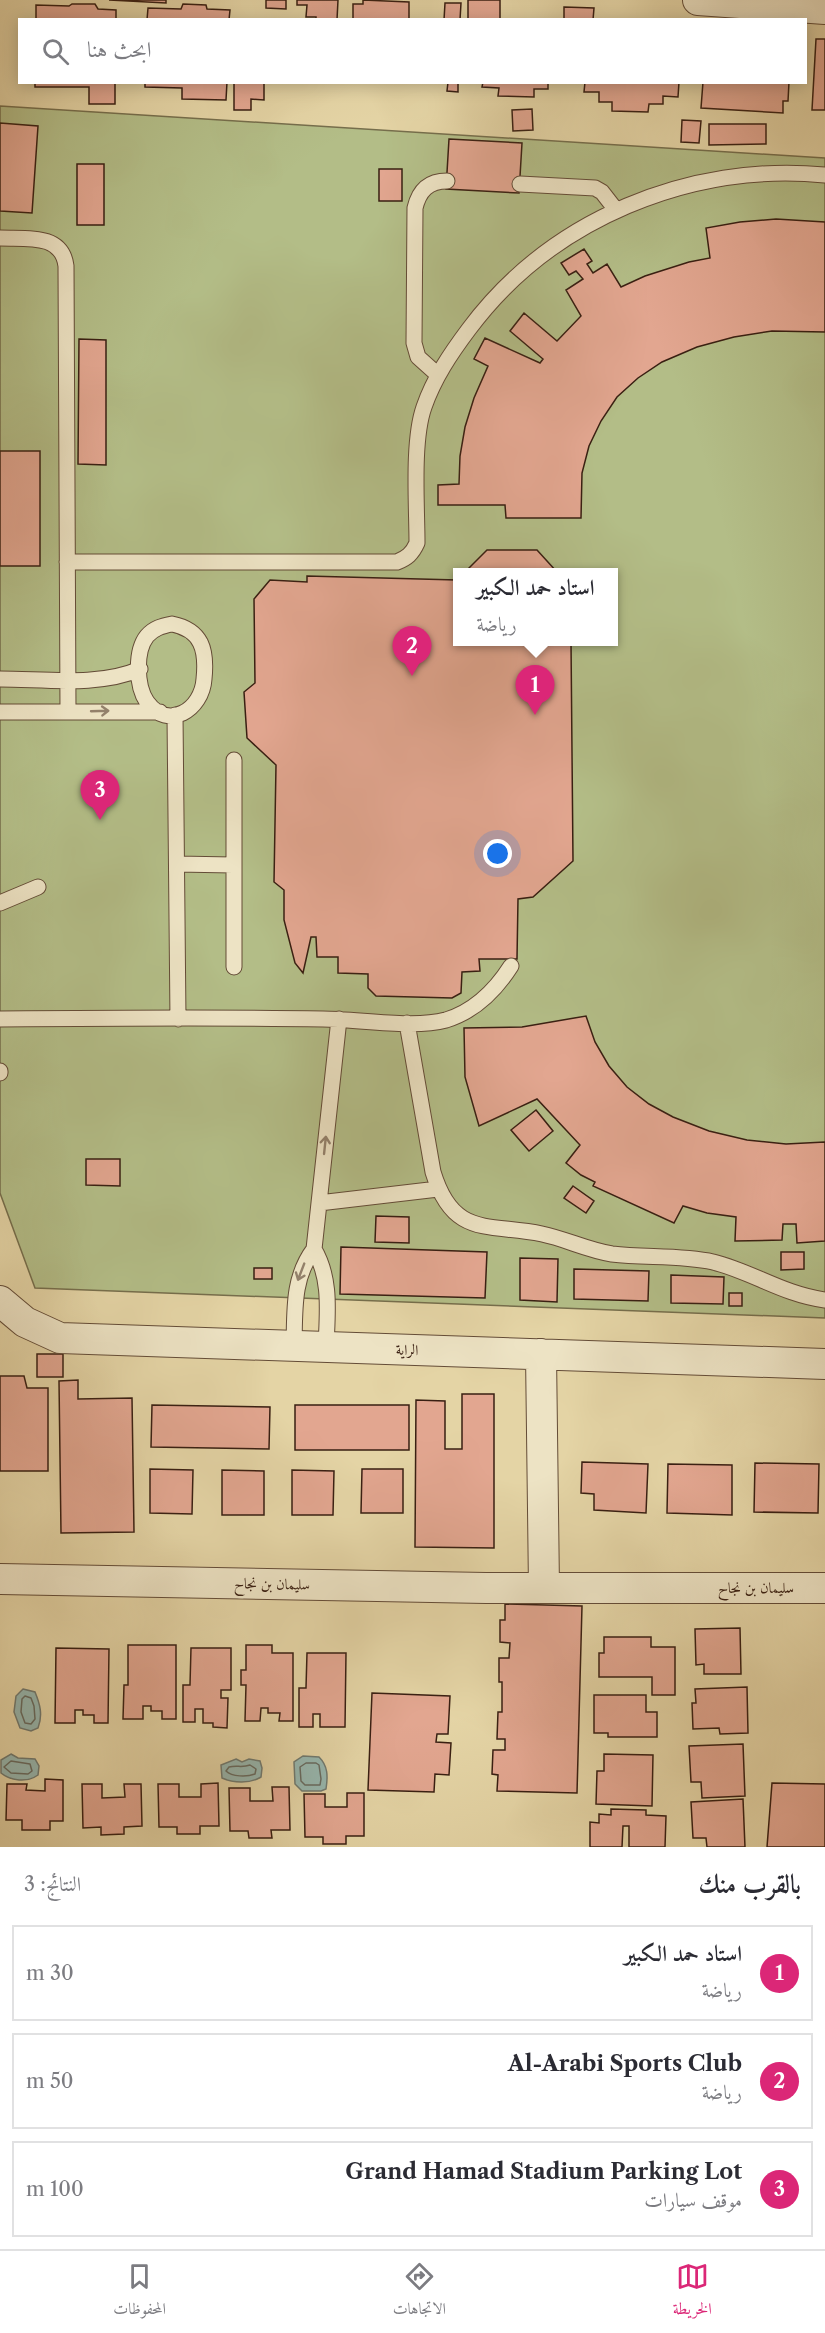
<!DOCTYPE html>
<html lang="ar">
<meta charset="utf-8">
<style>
:root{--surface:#fff;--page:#f7f7f7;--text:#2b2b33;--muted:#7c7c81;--line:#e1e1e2;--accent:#db2777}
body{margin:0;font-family:"Libre Caslon Text",Amiri,serif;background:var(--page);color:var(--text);direction:rtl}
.you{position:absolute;left:498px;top:854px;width:21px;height:21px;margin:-15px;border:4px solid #fff;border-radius:50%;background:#1a73e8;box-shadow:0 0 0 9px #1a73e833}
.badge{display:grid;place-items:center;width:39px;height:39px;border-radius:50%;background:var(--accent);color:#fff;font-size:20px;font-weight:700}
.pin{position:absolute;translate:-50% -50px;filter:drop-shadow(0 2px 3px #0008)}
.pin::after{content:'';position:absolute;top:32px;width:21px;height:18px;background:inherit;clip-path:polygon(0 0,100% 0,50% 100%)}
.popup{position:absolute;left:453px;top:568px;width:165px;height:78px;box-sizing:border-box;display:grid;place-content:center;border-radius:0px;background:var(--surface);filter:drop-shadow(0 2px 4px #0005);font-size:20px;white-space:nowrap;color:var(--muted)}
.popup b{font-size:22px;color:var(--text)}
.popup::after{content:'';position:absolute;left:50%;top:100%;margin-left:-12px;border:12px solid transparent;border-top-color:var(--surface)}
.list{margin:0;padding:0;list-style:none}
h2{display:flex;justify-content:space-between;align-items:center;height:78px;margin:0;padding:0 24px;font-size:26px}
h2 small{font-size:20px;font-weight:400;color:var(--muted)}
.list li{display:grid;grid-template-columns:39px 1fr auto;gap:18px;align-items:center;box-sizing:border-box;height:96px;margin:0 12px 12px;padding:0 12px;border:2px solid var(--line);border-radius:0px}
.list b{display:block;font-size:22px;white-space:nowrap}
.list p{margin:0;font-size:20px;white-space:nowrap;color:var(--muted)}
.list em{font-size:20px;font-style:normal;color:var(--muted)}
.icon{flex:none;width:33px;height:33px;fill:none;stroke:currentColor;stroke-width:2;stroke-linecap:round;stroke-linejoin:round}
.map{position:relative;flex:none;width:825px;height:1847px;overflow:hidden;direction:ltr}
.search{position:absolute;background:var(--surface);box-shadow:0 3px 15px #0003;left:18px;right:18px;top:18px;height:66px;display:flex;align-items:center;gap:15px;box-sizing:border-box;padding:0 21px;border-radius:0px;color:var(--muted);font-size:22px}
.sheet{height:402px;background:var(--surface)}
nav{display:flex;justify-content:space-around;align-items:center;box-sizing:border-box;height:84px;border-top:2px solid var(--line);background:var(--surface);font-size:16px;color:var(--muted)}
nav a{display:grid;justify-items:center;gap:3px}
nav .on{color:var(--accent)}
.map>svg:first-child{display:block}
</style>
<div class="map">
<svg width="825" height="1847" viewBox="0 0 825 1847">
<rect width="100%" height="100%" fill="#e4d4a5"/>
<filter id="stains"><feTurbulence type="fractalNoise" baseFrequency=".00333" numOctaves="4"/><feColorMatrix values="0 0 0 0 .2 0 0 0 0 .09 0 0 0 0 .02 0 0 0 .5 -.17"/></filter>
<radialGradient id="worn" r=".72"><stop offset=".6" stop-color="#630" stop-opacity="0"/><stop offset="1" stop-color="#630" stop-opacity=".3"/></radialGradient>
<path fill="#b3bd87" stroke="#766e4c" stroke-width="1.5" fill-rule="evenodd" d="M 0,106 L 825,158 L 825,1318 L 35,1288 L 0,1193 ZM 457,572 L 613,572 L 613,642 L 457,642 Z"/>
<path fill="#97b7af" stroke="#717a70" stroke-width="1.5" d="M 23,1689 L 35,1692 C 40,1704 43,1715 38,1728 L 31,1731 L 20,1728 L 14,1712 L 16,1696 Z
M 11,1754 L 18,1758 L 35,1759 L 39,1766 L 38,1775 C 27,1783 11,1781 1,1773 L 1,1760 Z
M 303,1756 L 319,1757 C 328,1766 328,1776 326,1789 L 321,1791 L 302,1791 L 295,1784 L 294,1762 Z
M 236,1759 L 242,1762 L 249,1759 L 260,1761 L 262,1768 L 261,1777 C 250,1784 233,1783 222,1778 L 221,1765 Z"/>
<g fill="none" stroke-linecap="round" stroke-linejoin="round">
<path stroke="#686b60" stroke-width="1.5" d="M 25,1696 L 31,1698 L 34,1706 L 35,1719 L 31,1724 L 25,1723 L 21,1712 L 22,1699 Z
M 11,1761 L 30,1764 L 32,1771 L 28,1774 L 11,1773 L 4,1767 Z
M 306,1763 L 316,1763 L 319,1765 L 321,1779 L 320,1785 L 305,1785 L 301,1781 L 300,1767 Z
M 250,1765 L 256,1769 L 255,1774 C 247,1777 232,1777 226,1771 L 229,1767 C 237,1765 242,1768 250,1765 Z"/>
</g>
<path fill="#e2a690" stroke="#391f12" stroke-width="1.5" d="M 109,0 L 166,0 L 166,3 Z
M 266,0 L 286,0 L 286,9 L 266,8 Z
M 297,0 L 338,0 L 337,20 L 316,20 L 316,17 L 306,17 L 307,5 L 297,5 Z
M 363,0 L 409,2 L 409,20 L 353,20 L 353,4 L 363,4 Z
M 468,0 L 500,0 L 500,20 L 468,20 Z
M 445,3 L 461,3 L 460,20 L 444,20 Z
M 72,4 L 95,4 L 98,9 L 116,10 L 116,20 L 36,20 L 36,5 L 69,6 Z
M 183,4 L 206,5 L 207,9 L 230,10 L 229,20 L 147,20 L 148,8 L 181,9 Z
M 564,7 L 594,8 L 593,20 L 564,20 Z
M 816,39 L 825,39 L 825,110 L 812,110 Z
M 35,82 L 115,82 L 115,104 L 89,104 L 89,87 L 35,87 Z
M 145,82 L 227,82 L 226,100 L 182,99 L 182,88 L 145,87 Z
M 234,82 L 264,82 L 264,100 L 251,99 L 251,110 L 234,110 Z
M 448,82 L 458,82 L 458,92 L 447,91 Z
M 483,82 L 562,82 L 548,83 L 548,89 L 534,89 L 534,97 L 498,96 L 499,88 L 482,87 Z
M 585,82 L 679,82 L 678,97 L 663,96 L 663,104 L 649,104 L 648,112 L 612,111 L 612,102 L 599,102 L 599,92 L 584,92 Z
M 703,82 L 789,82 L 788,101 L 783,101 L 783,113 L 701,108 Z
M 532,109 L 533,130 L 513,131 L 512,110 Z
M 682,120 L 701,121 L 699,143 L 681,142 Z
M 0,123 L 38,126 L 32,213 L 0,211 Z
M 709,124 L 766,124 L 766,144 L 709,145 Z
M 449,139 L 522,143 L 519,193 L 446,189 Z
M 77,164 L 104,164 L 104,225 L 77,225 Z
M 379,169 L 402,169 L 402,201 L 379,201 Z
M 776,219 L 825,222 L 825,332 L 772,331 L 734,337 L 697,347 L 662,362 L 638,378 L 617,397 L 601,421 L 589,446 L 582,473 L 581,518 L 506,518 L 505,505 L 438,505 L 438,485 L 459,484 L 460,456 L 465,427 L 474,398 L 488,366 L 474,359 L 485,338 L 540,363 L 543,359 L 510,331 L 524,313 L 557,341 L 581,316 L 566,290 L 583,279 L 576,271 L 569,275 L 561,263 L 584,249 L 592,261 L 587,264 L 593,273 L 607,264 L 621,287 L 645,276 L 689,262 L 710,258 L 706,228 L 740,222 Z
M 79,339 L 106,340 L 106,465 L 78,464 Z
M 0,451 L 40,451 L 40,566 L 0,566 Z
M 487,550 L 537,550 L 557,572 L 465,572 Z
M 307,576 L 457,580 L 457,642 L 571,642 L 573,861 L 533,897 L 518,899 L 517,959 L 479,959 L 480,971 L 462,972 L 461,993 L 452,998 L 376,996 L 368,988 L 368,974 L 338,973 L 338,957 L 317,957 L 316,937 L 311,937 L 303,973 L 295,963 L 284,920 L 284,890 L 274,882 L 276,765 L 247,738 L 244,692 L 255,683 L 254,599 L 270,580 L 307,582 Z
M 586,1016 L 595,1042 L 609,1066 L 627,1087 L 649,1104 L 673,1117 L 709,1131 L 747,1140 L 786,1144 L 825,1142 L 825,1241 L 797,1243 L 796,1224 L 783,1224 L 782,1240 L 735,1241 L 736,1217 L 707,1213 L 683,1206 L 674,1223 L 593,1186 L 595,1182 L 581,1175 L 566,1163 L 580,1145 L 537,1099 L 479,1126 L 465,1077 L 464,1028 L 522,1027 Z
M 536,1110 L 553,1131 L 529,1151 L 511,1130 Z
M 86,1159 L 120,1159 L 120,1186 L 86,1185 Z
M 573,1186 L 594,1201 L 586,1213 L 564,1198 Z
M 376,1216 L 409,1217 L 409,1243 L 375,1242 Z
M 341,1247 L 487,1252 L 485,1298 L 340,1294 Z
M 781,1252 L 804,1252 L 804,1269 L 781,1270 Z
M 520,1258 L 558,1259 L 557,1302 L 520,1300 Z
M 254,1268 L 272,1268 L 272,1279 L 254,1279 Z
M 574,1269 L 649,1271 L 648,1301 L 574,1299 Z
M 671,1275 L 724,1277 L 723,1304 L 671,1303 Z
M 729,1293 L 742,1293 L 742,1306 L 729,1306 Z
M 37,1354 L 63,1354 L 63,1377 L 37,1377 Z
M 0,1376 L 24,1376 L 27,1388 L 48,1388 L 48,1471 L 0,1471 Z
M 78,1380 L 78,1399 L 132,1398 L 134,1532 L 61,1533 L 59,1381 Z
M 462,1394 L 494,1394 L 494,1548 L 415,1547 L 416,1400 L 445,1401 L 445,1449 L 462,1449 Z
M 152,1405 L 270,1407 L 269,1449 L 151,1447 Z
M 295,1405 L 409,1405 L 409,1450 L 295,1450 Z
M 582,1462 L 648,1464 L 646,1513 L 594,1510 L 594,1494 L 581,1493 Z
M 755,1463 L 819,1464 L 818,1513 L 754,1512 Z
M 668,1464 L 732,1465 L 732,1515 L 667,1513 Z
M 150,1469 L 193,1470 L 192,1514 L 150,1513 Z
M 362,1469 L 403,1469 L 403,1513 L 361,1513 Z
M 222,1470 L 264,1471 L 264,1515 L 222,1515 Z
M 292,1470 L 334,1471 L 333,1515 L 292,1515 Z
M 505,1604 L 582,1606 L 577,1793 L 497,1791 L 498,1775 L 492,1774 L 493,1750 L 505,1750 L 505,1739 L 497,1739 L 498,1712 L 502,1712 L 502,1682 L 499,1682 L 499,1658 L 509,1658 L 510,1643 L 500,1642 L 500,1620 L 505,1620 Z
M 740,1628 L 741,1674 L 704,1674 L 704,1664 L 696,1665 L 695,1629 Z
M 604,1637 L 651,1637 L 651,1647 L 675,1647 L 675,1695 L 652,1695 L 652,1677 L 599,1677 L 599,1653 L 604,1653 Z
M 128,1645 L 176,1645 L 176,1719 L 162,1719 L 162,1711 L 151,1711 L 151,1706 L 143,1706 L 143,1719 L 123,1719 L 124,1685 L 128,1685 Z
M 246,1645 L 272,1645 L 272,1653 L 293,1653 L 293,1721 L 279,1721 L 280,1713 L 268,1713 L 268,1708 L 261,1708 L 260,1721 L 245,1721 L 246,1685 L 241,1685 L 241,1670 L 246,1670 Z
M 56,1648 L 109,1649 L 108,1723 L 94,1723 L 94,1715 L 83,1715 L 83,1710 L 75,1710 L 75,1723 L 55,1723 Z
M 191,1648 L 231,1648 L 231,1690 L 221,1690 L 221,1698 L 228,1698 L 227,1728 L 213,1727 L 213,1723 L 203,1723 L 203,1709 L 195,1709 L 195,1722 L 183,1722 L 183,1685 L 190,1685 Z
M 307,1653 L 346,1653 L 345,1727 L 320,1727 L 320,1714 L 313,1714 L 313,1727 L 299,1727 L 299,1688 L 306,1688 Z
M 747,1687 L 748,1733 L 720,1734 L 719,1728 L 693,1729 L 692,1703 L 696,1703 L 695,1689 Z
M 372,1693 L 450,1696 L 448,1734 L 437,1734 L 436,1742 L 451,1743 L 449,1775 L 435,1774 L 434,1792 L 368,1790 Z
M 594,1695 L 646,1695 L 646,1712 L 657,1712 L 657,1737 L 608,1737 L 608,1733 L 594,1733 Z
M 743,1744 L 745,1796 L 702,1798 L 701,1782 L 691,1782 L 689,1746 Z
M 604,1754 L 653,1755 L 652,1806 L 596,1804 L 597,1771 L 604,1771 Z
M 45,1779 L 63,1780 L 63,1821 L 50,1821 L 50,1830 L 22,1830 L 22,1820 L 6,1820 L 7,1784 L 27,1784 L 26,1790 L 45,1791 Z
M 218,1783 L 219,1826 L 200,1826 L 200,1834 L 177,1834 L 177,1827 L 159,1827 L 158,1784 L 179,1784 L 179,1797 L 201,1797 L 201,1784 Z
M 772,1783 L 825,1784 L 825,1847 L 767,1847 Z
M 82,1784 L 102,1784 L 102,1798 L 125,1797 L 124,1784 L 141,1784 L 142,1826 L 124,1827 L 124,1834 L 101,1835 L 101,1827 L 83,1828 Z
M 272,1787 L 289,1787 L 290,1830 L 271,1830 L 272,1838 L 249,1838 L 248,1831 L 230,1831 L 229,1788 L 250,1788 L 250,1801 L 273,1801 Z
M 347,1793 L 364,1793 L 364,1836 L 346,1836 L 346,1844 L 323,1844 L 323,1837 L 305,1837 L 304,1794 L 325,1794 L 325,1807 L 347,1807 Z
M 743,1799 L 745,1847 L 707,1847 L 706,1838 L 693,1838 L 691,1802 Z
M 611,1809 L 646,1810 L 646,1815 L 666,1816 L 665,1847 L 629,1847 L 629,1826 L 623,1826 L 622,1847 L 590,1847 L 590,1822 L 599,1823 L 599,1814 L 611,1815 Z"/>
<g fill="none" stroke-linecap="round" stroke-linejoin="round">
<defs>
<path id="lane" d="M 520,184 L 595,188 L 602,192 L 616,210
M 0,238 C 26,239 62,233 66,266 L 68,711
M 438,375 L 418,357 L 414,343 L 415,208 C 419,191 428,181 447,181
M 67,562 L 397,562 C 407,558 412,554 417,543 C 417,506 412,441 424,407 C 434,378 451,353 469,329 C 551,219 690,162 825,175
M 172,624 C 202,630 207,650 204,679 C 202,710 168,731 147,702 C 136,686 135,651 147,636 C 154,628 162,626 172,624 Z
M 0,679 C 44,679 99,687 140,669
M 0,712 L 160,712
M 175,715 L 178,1019
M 234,760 L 234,967
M 177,864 L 233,865
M 0,903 L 38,887
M 0,1019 C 108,1018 216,1017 323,1019 C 359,1019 413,1029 446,1020 C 475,1011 495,991 511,966
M 407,1023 L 433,1172 C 453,1238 488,1223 542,1234 C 566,1239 587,1250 612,1254 C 644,1258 681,1255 713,1262 C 753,1272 782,1294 825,1300
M 0,1071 L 0,1073
M 319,1203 L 438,1189
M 314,1249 C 332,1280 327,1314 326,1348
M 294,1347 C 295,1312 292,1278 314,1249 L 339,1019"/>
<path id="street" d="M 698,0 L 825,9
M 0,1301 L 25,1322 L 60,1338 L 825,1364
M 541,1354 L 544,1588
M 0,1579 L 486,1588 L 825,1588"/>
</defs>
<use href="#lane" stroke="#644c37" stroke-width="17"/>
<use href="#street" stroke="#644c37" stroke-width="32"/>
<use href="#lane" stroke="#ede3c4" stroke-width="15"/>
<use href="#street" stroke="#ede3c4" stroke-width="30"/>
</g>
<defs><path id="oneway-shaft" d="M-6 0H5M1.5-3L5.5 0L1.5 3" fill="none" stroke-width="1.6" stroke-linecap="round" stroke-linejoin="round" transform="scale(1.5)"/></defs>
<g stroke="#93816b">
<use href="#oneway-shaft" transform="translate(100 711) rotate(-2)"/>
<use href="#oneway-shaft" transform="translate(325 1145) rotate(-84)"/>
<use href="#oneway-shaft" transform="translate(301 1272) rotate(111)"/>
</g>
<g text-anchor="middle" stroke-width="4.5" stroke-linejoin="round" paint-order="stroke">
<g font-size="15" fill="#391f12" stroke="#ede3c4">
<text transform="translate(407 1350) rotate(2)" y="5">الراية</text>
<text transform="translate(272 1584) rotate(1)" y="5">سليمان بن نجاح</text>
<text x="756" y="1593">سليمان بن نجاح</text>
</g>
</g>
<rect width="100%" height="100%" filter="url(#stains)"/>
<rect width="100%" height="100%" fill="url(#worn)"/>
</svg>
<div class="you"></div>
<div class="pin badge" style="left:535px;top:715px">1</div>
<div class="popup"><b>استاد حمد الكبير</b>رياضة</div>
<div class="pin badge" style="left:412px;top:676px">2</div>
<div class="pin badge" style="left:100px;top:820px">3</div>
<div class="search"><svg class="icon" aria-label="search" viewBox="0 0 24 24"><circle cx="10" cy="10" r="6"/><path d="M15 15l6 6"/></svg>ابحث هنا</div>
</div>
<section class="sheet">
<h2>بالقرب منك<small>النتائج: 3</small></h2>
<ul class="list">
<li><span class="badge">1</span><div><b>استاد حمد الكبير</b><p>رياضة</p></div><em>30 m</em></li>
<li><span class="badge">2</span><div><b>Al-Arabi Sports Club</b><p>رياضة</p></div><em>50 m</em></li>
<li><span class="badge">3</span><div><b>Grand Hamad Stadium Parking Lot</b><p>موقف سيارات</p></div><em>100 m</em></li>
</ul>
</section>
<nav>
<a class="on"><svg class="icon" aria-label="map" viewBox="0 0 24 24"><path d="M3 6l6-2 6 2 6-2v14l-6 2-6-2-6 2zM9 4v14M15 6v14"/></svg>الخريطة</a>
<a><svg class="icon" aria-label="directions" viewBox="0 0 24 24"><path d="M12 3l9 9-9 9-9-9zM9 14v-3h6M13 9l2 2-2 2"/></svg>الاتجاهات</a>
<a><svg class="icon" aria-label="saved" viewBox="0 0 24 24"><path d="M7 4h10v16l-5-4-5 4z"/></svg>المحفوظات</a>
</nav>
